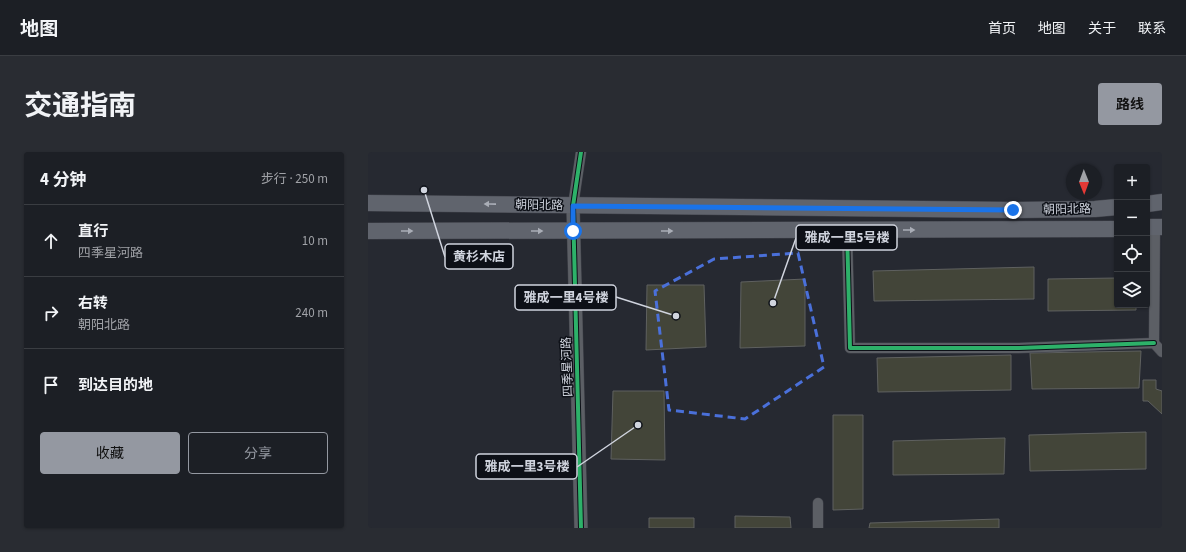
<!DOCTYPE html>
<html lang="zh">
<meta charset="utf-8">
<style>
:root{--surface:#1c1f25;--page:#292c32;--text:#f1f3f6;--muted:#a0a2a7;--line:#3a3d42;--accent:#9498a1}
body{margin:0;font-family:"Source Sans 3","Noto Sans SC",sans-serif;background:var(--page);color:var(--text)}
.controls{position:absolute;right:12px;top:12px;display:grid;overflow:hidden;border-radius:4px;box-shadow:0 1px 3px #0004}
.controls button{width:36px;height:36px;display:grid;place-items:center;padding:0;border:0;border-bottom:1px solid var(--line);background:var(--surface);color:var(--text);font:20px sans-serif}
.compass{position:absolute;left:698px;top:12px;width:36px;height:36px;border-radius:50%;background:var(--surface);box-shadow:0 1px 3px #0004;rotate:179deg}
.stop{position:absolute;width:12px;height:12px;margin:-9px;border:3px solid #1a73e8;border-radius:50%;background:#fff}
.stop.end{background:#1a73e8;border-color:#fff;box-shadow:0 1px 4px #0008}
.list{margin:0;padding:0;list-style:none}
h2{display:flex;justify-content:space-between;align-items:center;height:52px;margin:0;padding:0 16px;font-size:17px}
h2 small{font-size:13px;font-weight:400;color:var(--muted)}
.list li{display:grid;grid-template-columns:26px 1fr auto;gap:12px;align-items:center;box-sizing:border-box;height:72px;padding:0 16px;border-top:1px solid var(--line)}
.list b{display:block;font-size:15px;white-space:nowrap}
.list p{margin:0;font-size:13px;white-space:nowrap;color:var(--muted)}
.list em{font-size:13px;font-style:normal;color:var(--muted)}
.actions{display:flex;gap:8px;padding:12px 16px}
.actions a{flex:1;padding:9px 0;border:1px solid var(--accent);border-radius:4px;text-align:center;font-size:14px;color:var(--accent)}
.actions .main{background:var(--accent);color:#111}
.icon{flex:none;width:22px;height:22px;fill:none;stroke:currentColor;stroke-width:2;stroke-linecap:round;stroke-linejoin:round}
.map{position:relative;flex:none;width:794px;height:376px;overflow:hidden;border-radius:4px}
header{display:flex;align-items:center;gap:24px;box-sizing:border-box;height:56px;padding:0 20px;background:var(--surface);border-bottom:1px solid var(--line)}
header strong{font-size:19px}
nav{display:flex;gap:22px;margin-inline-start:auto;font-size:14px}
.intro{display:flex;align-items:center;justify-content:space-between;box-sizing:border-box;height:96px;padding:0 24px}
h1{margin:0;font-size:28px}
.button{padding:10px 18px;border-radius:4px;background:var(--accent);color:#111;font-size:14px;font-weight:700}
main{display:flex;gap:24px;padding:0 24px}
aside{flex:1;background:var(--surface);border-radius:4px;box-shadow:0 1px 3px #0004}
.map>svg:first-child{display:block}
</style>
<header>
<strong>地图</strong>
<nav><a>首页</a><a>地图</a><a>关于</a><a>联系</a></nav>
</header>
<div class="intro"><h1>交通指南</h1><a class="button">路线</a></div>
<main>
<aside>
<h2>4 分钟<small>步行 · 250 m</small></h2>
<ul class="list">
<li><svg class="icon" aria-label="ahead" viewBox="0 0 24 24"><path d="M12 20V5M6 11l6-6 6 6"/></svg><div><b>直行</b><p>四季星河路</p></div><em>10 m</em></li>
<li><svg class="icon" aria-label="right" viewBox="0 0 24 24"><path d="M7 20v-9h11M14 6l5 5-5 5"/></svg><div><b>右转</b><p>朝阳北路</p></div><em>240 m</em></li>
<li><svg class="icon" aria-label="arrive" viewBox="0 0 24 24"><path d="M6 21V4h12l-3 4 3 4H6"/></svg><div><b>到达目的地</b></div></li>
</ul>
<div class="actions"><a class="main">收藏</a><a>分享</a></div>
</aside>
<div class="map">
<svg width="794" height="376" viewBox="0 0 794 376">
<rect width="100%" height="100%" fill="#262931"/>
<path fill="#434539" stroke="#5f6160" d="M 666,115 L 666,147 L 506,149 L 505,119 Z
M 749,126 L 749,153 L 768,153 L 768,158 L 680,159 L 680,127 Z
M 437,127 L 437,194 L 372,196 L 373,130 Z
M 279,133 L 336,133 L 338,195 L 278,198 Z
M 773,199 L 771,236 L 664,237 L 662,201 Z
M 643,203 L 643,238 L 510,240 L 509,206 Z
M 775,228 L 788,228 L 788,237 L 794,239 L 794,262 L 780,249 L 775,249 Z
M 245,239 L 296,239 L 297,308 L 243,307 Z
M 465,263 L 495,263 L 495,357 L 465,358 Z
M 778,280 L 778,317 L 662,319 L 661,283 Z
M 637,286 L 636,322 L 525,323 L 525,289 Z
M 367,364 L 422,365 L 423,376 L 367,376 Z
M 281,366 L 326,366 L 326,376 L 281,376 Z
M 631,367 L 631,376 L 501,376 L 502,371 Z"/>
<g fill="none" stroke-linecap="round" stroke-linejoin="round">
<defs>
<path id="minor" d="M 205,54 L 213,0
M 787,75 L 786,191 L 794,200
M 479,78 L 482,196 L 651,196 L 786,191
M 450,351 L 450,376"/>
<path id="tertiary" d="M 205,54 L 213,376"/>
<path id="primary" d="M 0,51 L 645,58 L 727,57 L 749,55
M 779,52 L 794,50
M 779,75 L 794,75
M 0,79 L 749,77"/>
</defs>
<use href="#minor" stroke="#42444c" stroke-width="11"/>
<use href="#tertiary" stroke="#42444c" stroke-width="14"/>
<use href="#primary" stroke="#42444c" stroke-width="17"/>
<use href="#minor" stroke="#5c5f65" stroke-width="10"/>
<use href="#tertiary" stroke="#5c5f65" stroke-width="13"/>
<use href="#primary" stroke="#60646d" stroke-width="16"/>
<defs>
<path id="cycleway" d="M 213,0 L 205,54 L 213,376
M 479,78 L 482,196 L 651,196 L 786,191"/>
</defs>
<use href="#cycleway" stroke="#0d1017" stroke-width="6"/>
<use href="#cycleway" stroke="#2db169" stroke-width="4"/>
</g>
<defs><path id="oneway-solid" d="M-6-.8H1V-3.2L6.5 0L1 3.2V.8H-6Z"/></defs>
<g fill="#a9adb6">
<use href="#oneway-solid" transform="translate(122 52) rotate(-179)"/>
<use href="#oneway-solid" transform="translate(541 78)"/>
<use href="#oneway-solid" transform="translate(39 79)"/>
<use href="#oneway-solid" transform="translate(169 79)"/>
<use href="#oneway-solid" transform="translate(299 79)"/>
</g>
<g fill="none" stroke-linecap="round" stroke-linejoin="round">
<path stroke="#1a73e8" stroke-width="5" d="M 205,79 L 205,54 L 645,58"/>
</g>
<path fill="none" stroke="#4a70da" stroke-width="3" stroke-dasharray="8 5" stroke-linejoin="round" d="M 430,101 L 456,215 L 377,267 L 301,258 L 287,139 L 346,107 Z"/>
<g text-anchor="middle" stroke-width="3" stroke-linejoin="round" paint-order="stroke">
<g font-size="12" fill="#d0d4de" stroke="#0d1017">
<text transform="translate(171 53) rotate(1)" y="4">朝阳北路</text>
<text transform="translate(699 57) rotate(-1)" y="4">朝阳北路</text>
<text transform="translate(199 215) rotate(-92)" y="4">四季星河路</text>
</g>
</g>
<path fill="none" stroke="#d0d4de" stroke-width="1.5" d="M405 151L428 86M56 38L77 105M308 164L248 145M270 273L209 315"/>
<g fill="#d0d4de" stroke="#0d1017" stroke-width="1.5">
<circle cx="405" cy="151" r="4"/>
<circle cx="56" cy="38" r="4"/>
<circle cx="308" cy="164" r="4"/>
<circle cx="270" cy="273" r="4"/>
</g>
<g fill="#0d1017" stroke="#d0d4de" stroke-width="1.5">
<rect x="428" y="73" width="101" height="25" rx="4"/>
<rect x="77" y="92" width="68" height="25" rx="4"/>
<rect x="147" y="133" width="101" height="25" rx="4"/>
<rect x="108" y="302" width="101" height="25" rx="4"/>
</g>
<g font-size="13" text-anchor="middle" font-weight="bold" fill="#d0d4de">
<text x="479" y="90">雅成一里5号楼</text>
<text x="111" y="109">黄杉木店</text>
<text x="198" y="150">雅成一里4号楼</text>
<text x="159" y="319">雅成一里3号楼</text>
</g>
</svg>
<div class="controls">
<button>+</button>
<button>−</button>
<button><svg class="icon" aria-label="locate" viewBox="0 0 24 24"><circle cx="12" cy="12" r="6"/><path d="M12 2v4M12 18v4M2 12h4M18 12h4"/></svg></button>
<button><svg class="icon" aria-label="layers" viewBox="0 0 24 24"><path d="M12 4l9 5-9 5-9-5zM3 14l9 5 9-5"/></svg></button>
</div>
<svg class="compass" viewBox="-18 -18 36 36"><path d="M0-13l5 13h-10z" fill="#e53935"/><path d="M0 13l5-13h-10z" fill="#a0a2a7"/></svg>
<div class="stop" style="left:205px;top:79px"></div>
<div class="stop end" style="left:645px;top:58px"></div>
</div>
</main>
